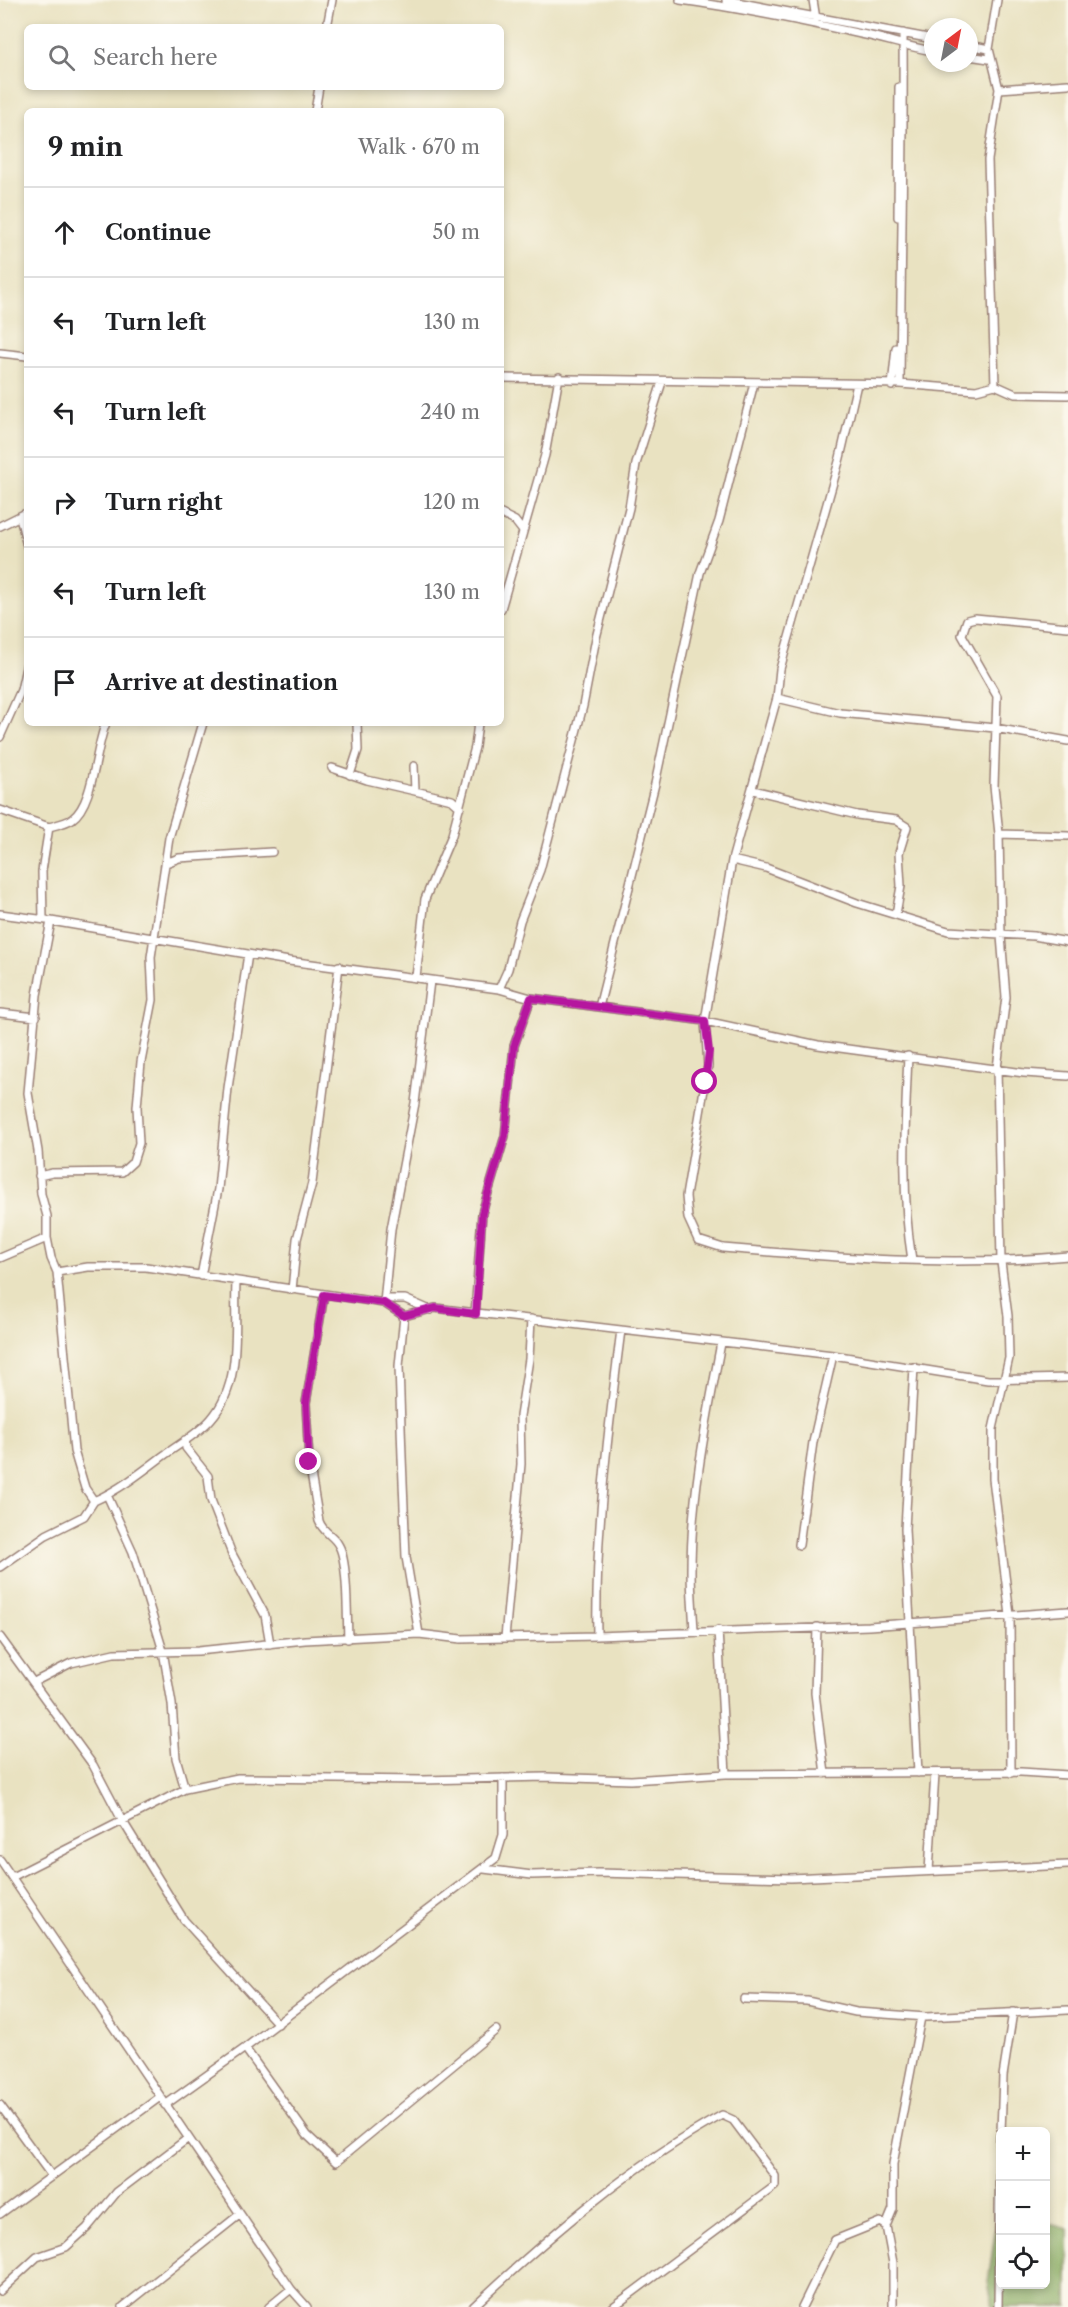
<!DOCTYPE html>
<meta charset="utf-8">
<style>
:root{--surface:#fff;--page:#f2f2f2;--text:#202124;--muted:#757577;--line:#e0e0e0}
body{margin:0;font-family:"Libre Caslon Text",serif;background:var(--page);color:var(--text)}
.controls{position:absolute;right:18px;bottom:18px;display:grid;overflow:hidden;border-radius:9px;box-shadow:0 3px 9px #0003}
.controls button{width:54px;height:54px;display:grid;place-items:center;padding:0;border:0;border-bottom:2px solid var(--line);background:var(--surface);color:var(--text);font:30px sans-serif}
.compass{position:absolute;left:924px;top:18px;width:54px;height:54px;border-radius:50%;background:var(--surface);box-shadow:0 3px 9px #0003;rotate:32deg}
.stop{position:absolute;width:18px;height:18px;margin:-14px;border:4px solid #b5179e;border-radius:50%;background:#fff}
.stop.end{background:#b5179e;border-color:#fff;box-shadow:0 2px 6px #0008}
.list{margin:0;padding:0;list-style:none}
h2{display:flex;justify-content:space-between;align-items:center;height:78px;margin:0;padding:0 24px;font-size:26px}
h2 small{font-size:20px;font-weight:400;color:var(--muted)}
.list li{display:grid;grid-template-columns:39px 1fr auto;gap:18px;align-items:center;box-sizing:border-box;height:90px;padding:0 24px;border-top:2px solid var(--line)}
.list b{display:block;font-size:22px;white-space:nowrap}
.list em{font-size:20px;font-style:normal;color:var(--muted)}
.icon{flex:none;width:33px;height:33px;fill:none;stroke:currentColor;stroke-width:2;stroke-linecap:round;stroke-linejoin:round}
.map{position:relative;flex:none;width:1068px;height:2307px;overflow:hidden}
.search{position:absolute;background:var(--surface);box-shadow:0 3px 9px #0003;left:24px;top:24px;width:480px;height:66px;display:flex;align-items:center;gap:15px;box-sizing:border-box;padding:0 21px;border-radius:9px;color:var(--muted);font-size:22px}
.panel{position:absolute;background:var(--surface);box-shadow:0 3px 9px #0003;left:24px;top:108px;width:480px;height:618px;border-radius:9px}
.map>svg:first-child{display:block}
</style>
<div class="map">
<svg width="1068" height="2307" viewBox="0 0 1068 2307">
<rect width="100%" height="100%" fill="#fbf7ec"/>
<filter id="ink" filterUnits="userSpaceOnUse"><feTurbulence type="fractalNoise" baseFrequency=".0167" numOctaves="2"/><feDisplacementMap in="SourceGraphic" scale="12" xChannelSelector="R" yChannelSelector="G"/><feConvolveMatrix kernelMatrix="1 2 1 2 8 2 1 2 1" color-interpolation-filters="sRGB"/></filter>
<filter id="wash" filterUnits="userSpaceOnUse"><feTurbulence type="fractalNoise" baseFrequency=".008" numOctaves="4" result="noise"/><feDisplacementMap in="SourceGraphic" scale="24" xChannelSelector="R" yChannelSelector="G"/><feGaussianBlur stdDeviation="1.35" result="paint"/><feColorMatrix in="noise" values="0 0 0 0 0 0 0 0 0 0 0 0 0 0 0 0 0 1.4 0 .05"/><feComposite in="paint" operator="in"/></filter>
<g filter="url(#wash)">
<rect width="100%" height="100%" fill="#e9e2c1"/>
<path fill="#89ac62" stroke="#6a6646" stroke-width="1.5" d="M 999,2207 L 1000,2284 L 1046,2284 L 1046,2223 L 1068,2229 L 1068,2307 L 993,2307 L 988,2282 Z"/>
</g>
<g filter="url(#ink)">
<g fill="none" stroke-linecap="round" stroke-linejoin="round">
<defs>
<path id="street" d="M 680,0 C 741,8 802,21 861,34 C 886,39 908,47 933,51
M 726,0 L 933,39
M 813,0 L 816,19
M 327,27 L 332,0
M 969,45 L 989,49 L 997,0
M 989,49 L 999,89 L 988,160 L 995,385
M 969,56 L 989,59
M 999,89 L 1068,84
M 315,111 L 319,87
M 898,217 L 899,87
M 0,353 L 27,356
M 501,378 L 900,384 L 976,390 L 995,385 L 1015,394 L 1068,395
M 857,384 L 840,458 L 780,669 L 777,698 L 732,860 L 705,1021 L 708,1066 L 686,1196 L 688,1218 L 698,1240 L 723,1248 C 840,1258 951,1267 1068,1256
M 900,384 C 901,267 904,150 903,33
M 892,386 L 896,348
M 25,514 L 21,521 L 27,546
M 501,514 L 515,521 L 522,530
M 0,526 L 24,514
M 501,609 L 545,455 L 559,377
M 777,698 L 840,713 L 995,728 L 1068,741
M 0,737 L 21,690 L 27,663
M 414,766 L 415,791 L 452,800 L 460,807
M 332,768 L 367,780 L 415,791
M 350,775 L 358,750 L 357,723
M 753,790 L 857,815 L 896,820 L 907,827 L 899,853 L 901,886 L 896,914
M 0,810 L 49,827
M 999,834 L 1068,836
M 732,860 L 766,868 L 857,903 L 948,931 L 1034,936 L 1068,942
M 166,863 L 179,858 L 272,852
M 0,914 L 46,920
M 43,919 L 42,871 L 49,827 C 56,825 66,823 72,819 C 94,804 95,748 106,723
M 416,977 L 425,899 L 452,835 L 475,747 L 478,723
M 499,989 L 508,969 L 520,921 L 540,870 L 583,706 L 596,638 L 629,508 L 636,464 L 662,382
M 599,1007 L 655,784 L 700,573 L 719,521 L 754,383
M 0,1013 L 36,1017
M 908,1056 C 905,1125 901,1192 912,1260
M 39,1176 L 52,1173 L 122,1172 L 133,1162 L 139,1143 L 137,1107 L 141,1062 L 153,1000 L 151,957 L 169,838 L 203,723
M 0,1258 L 47,1238
M 57,1272 L 88,1267 L 146,1267 L 384,1303 L 404,1316 L 435,1308 L 833,1355 L 988,1380 L 1068,1378
M 201,1276 L 218,1189 L 228,1088 L 248,954
M 292,1290 L 297,1239 L 312,1183 L 339,966
M 324,1295 L 306,1403 L 309,1462 L 319,1521 C 323,1533 334,1535 339,1546 C 348,1562 347,1617 348,1639
M 384,1299 L 405,1299 L 430,1310
M 384,1303 L 391,1229 L 415,1103 L 430,981
M 475,1314 L 482,1213 L 505,1136 L 514,1046 L 531,998
M 404,1316 L 399,1366 L 402,1457 L 406,1557 L 419,1634
M 914,1367 L 905,1529 L 918,1773
M 185,1440 L 186,1448 L 208,1476 L 211,1500 L 232,1554 L 265,1615 L 270,1644
M 107,1495 L 133,1552 L 163,1651 L 172,1704 L 176,1758 L 185,1789
M 94,1501 C 119,1490 142,1472 163,1456 C 179,1444 198,1434 211,1419 C 243,1383 234,1326 236,1282
M 799,1545 L 813,1442 L 833,1355
M 0,1567 L 46,1535 L 84,1516 L 94,1501 L 85,1488 L 74,1451 L 57,1272 L 51,1258 L 47,1238 L 47,1216 L 41,1194 L 38,1151 L 28,1093 L 37,995 L 51,921 L 289,961 L 499,989 L 531,998 L 705,1021 L 818,1045 L 1024,1073 L 1068,1076
M 817,1627 L 815,1693 L 825,1774
M 718,1630 L 726,1774
M 694,1631 C 693,1611 691,1591 691,1571 C 691,1494 707,1418 721,1343
M 597,1636 C 595,1533 608,1432 621,1330
M 0,1637 L 93,1765 L 122,1820 L 184,1920 L 278,2024
M 505,1638 L 521,1464 L 520,1416 L 529,1359 L 531,1319
M 34,1682 L 71,1663 L 114,1653 L 198,1651 L 305,1640 L 419,1634 L 461,1639 L 597,1636 L 869,1626 L 1068,1611
M 1011,1773 L 1010,1615 L 993,1479 L 993,1429 L 1009,1358 L 1008,1316 L 1001,1262 L 997,1068 L 1006,997 L 1001,936 L 999,834 L 994,786 L 997,696 L 962,635 L 967,620 L 975,618 L 1068,627
M 0,1860 L 291,2289 L 307,2307
M 484,1869 L 532,1875 L 598,1873 L 791,1878 L 1068,1865
M 929,1871 L 935,1773
M 12,1877 L 185,1789 L 238,1778 L 423,1780 L 546,1777 L 631,1780 L 726,1774 L 1021,1772 L 1068,1775
M 744,1999 L 807,2001 L 856,2012 L 926,2017 L 1068,2010
M 245,2048 L 307,2135 L 336,2162 L 496,2030
M 0,2105 L 51,2175
M 165,2105 L 245,2048 L 496,1858 L 503,1835 L 503,1778
M 1001,2132 L 1003,2076 L 1013,2012
M 0,2214 L 160,2097
M 886,2226 L 893,2263 L 893,2307
M 0,2291 L 37,2257 L 66,2247 L 87,2228 L 117,2192 L 187,2139
M 123,2307 L 239,2215
M 269,2307 L 291,2289
M 473,2307 C 549,2236 630,2166 722,2115 L 733,2120 L 775,2176 L 775,2186 L 613,2307
M 802,2307 L 835,2240 L 880,2222 L 886,2226 L 893,2209 L 893,2164 L 921,2017
M 998,2307 L 1000,2135"/>
</defs>
<use href="#street" stroke="#9a8076" stroke-width="10"/>
<use href="#street" stroke="#fff" stroke-width="7"/>
</g>
</g>
<g fill="none" stroke-linecap="round" stroke-linejoin="round" filter="url(#ink)">
<path stroke="#b5179e" stroke-width="8" d="M 309,1462 L 306,1403 L 324,1295 L 384,1303 L 404,1316 L 435,1308 L 476,1314 L 482,1213 L 505,1136 L 514,1046 L 531,998 L 705,1021 L 709,1051 L 705,1082"/>
</g>
</svg>
<div class="controls">
<button>+</button>
<button>−</button>
<button><svg class="icon" aria-label="locate" viewBox="0 0 24 24"><circle cx="12" cy="12" r="6"/><path d="M12 2v4M12 18v4M2 12h4M18 12h4"/></svg></button>
</div>
<svg class="compass" viewBox="-18 -18 36 36"><path d="M0-13l5 13h-10z" fill="#e53935"/><path d="M0 13l5-13h-10z" fill="#757577"/></svg>
<div class="stop" style="left:705px;top:1082px"></div>
<div class="stop end" style="left:309px;top:1462px"></div>
<div class="search"><svg class="icon" aria-label="search" viewBox="0 0 24 24"><circle cx="10" cy="10" r="6"/><path d="M15 15l6 6"/></svg>Search here</div>
<section class="panel">
<h2>9 min<small>Walk · 670 m</small></h2>
<ul class="list">
<li><svg class="icon" aria-label="ahead" viewBox="0 0 24 24"><path d="M12 20V5M6 11l6-6 6 6"/></svg><div><b>Continue</b></div><em>50 m</em></li>
<li><svg class="icon" aria-label="left" viewBox="0 0 24 24"><path d="M17 20v-9H6M10 6l-5 5 5 5"/></svg><div><b>Turn left</b></div><em>130 m</em></li>
<li><svg class="icon" aria-label="left" viewBox="0 0 24 24"><path d="M17 20v-9H6M10 6l-5 5 5 5"/></svg><div><b>Turn left</b></div><em>240 m</em></li>
<li><svg class="icon" aria-label="right" viewBox="0 0 24 24"><path d="M7 20v-9h11M14 6l5 5-5 5"/></svg><div><b>Turn right</b></div><em>120 m</em></li>
<li><svg class="icon" aria-label="left" viewBox="0 0 24 24"><path d="M17 20v-9H6M10 6l-5 5 5 5"/></svg><div><b>Turn left</b></div><em>130 m</em></li>
<li><svg class="icon" aria-label="arrive" viewBox="0 0 24 24"><path d="M6 21V4h12l-3 4 3 4H6"/></svg><div><b>Arrive at destination</b></div></li>
</ul>
</section>
</div>
